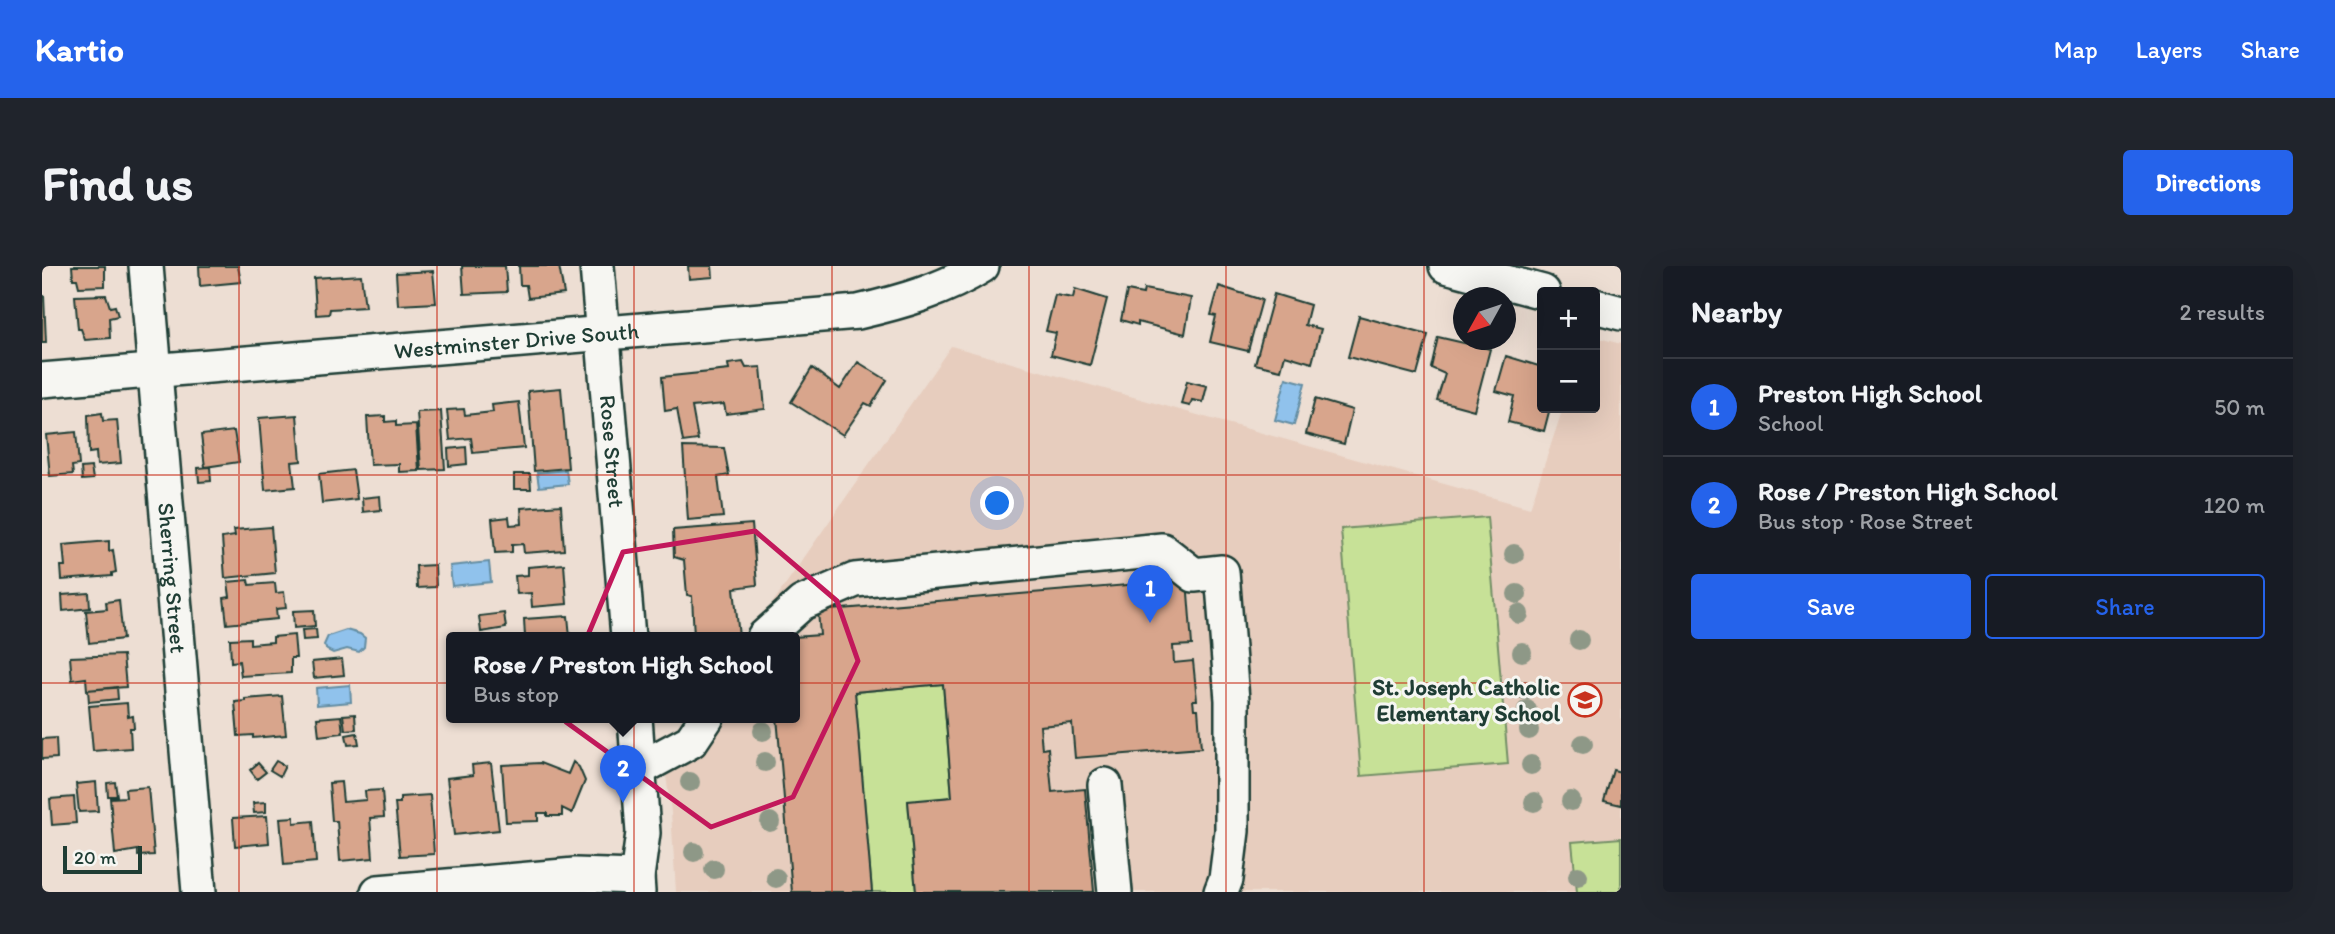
<!DOCTYPE html>
<meta charset="utf-8">
<style>
:root{--surface:#171b24;--page:#20242c;--text:#f1f3f6;--muted:#9ea1a6;--line:#363941;--accent:#2563eb}
body{margin:0;font-family:Itim,sans-serif;background:var(--page);color:var(--text)}
.controls{position:absolute;right:21px;top:21px;display:grid;overflow:hidden;border-radius:7px;box-shadow:0 7px 28px #0002}
.controls button{width:63px;height:63px;display:grid;place-items:center;padding:0;border:0;border-bottom:2px solid var(--line);background:var(--surface);color:var(--text);font:35px sans-serif}
.compass{position:absolute;left:1411px;top:21px;width:63px;height:63px;border-radius:50%;background:var(--surface);box-shadow:0 7px 28px #0002;rotate:230deg}
.scale{position:absolute;left:21px;bottom:18px;width:79px;box-sizing:border-box;padding-left:7px;border:4px solid #1f3d34;border-top:0;font-size:19px;line-height:24px;white-space:nowrap;color:#1f3d34;-webkit-text-stroke:5px #f6f6f2;paint-order:stroke}
.you{position:absolute;left:956px;top:238px;width:24px;height:24px;margin:-18px;border:5px solid #fff;border-radius:50%;background:#1a73e8;box-shadow:0 0 0 10px #1a73e833}
.badge{display:grid;place-items:center;width:46px;height:46px;border-radius:50%;background:var(--accent);color:#fff;font-size:23px;font-weight:700}
.pin{position:absolute;translate:-50% -58px;filter:drop-shadow(0 2px 4px #0008)}
.pin::after{content:'';position:absolute;top:37px;width:24px;height:21px;background:inherit;clip-path:polygon(0 0,100% 0,50% 100%)}
.popup{position:absolute;left:404px;top:366px;width:354px;height:91px;box-sizing:border-box;display:grid;place-content:center;border-radius:7px;background:var(--surface);filter:drop-shadow(0 2px 5px #0005);font-size:23px;white-space:nowrap;color:var(--muted)}
.popup b{font-size:26px;color:var(--text)}
.popup::after{content:'';position:absolute;left:50%;top:100%;margin-left:-14px;border:14px solid transparent;border-top-color:var(--surface)}
.list{margin:0;padding:0;list-style:none}
h2{display:flex;justify-content:space-between;align-items:center;height:91px;margin:0;padding:0 28px;font-size:30px}
h2 small{font-size:23px;font-weight:400;color:var(--muted)}
.list li{display:grid;grid-template-columns:46px 1fr auto;gap:21px;align-items:center;box-sizing:border-box;height:98px;padding:0 28px;border-top:2px solid var(--line)}
.list b{display:block;font-size:26px;white-space:nowrap}
.list p{margin:0;font-size:23px;white-space:nowrap;color:var(--muted)}
.list em{font-size:23px;font-style:normal;color:var(--muted)}
.actions{display:flex;gap:14px;padding:21px 28px}
.actions a{flex:1;padding:16px 0;border:2px solid var(--accent);border-radius:7px;text-align:center;font-size:24px;color:var(--accent)}
.actions .main{background:var(--accent);color:#fff}
.map{position:relative;flex:none;width:1579px;height:626px;overflow:hidden;border-radius:7px}
header{display:flex;align-items:center;gap:42px;box-sizing:border-box;height:98px;padding:0 35px;background:var(--accent);color:#fff}
header strong{font-size:33px}
nav{display:flex;gap:38px;margin-inline-start:auto;font-size:24px}
.intro{display:flex;align-items:center;justify-content:space-between;box-sizing:border-box;height:168px;padding:0 42px}
h1{margin:0;font-size:49px}
.button{padding:18px 32px;border-radius:7px;background:var(--accent);color:#fff;font-size:24px;font-weight:700}
main{display:flex;gap:42px;padding:0 42px}
aside{flex:1;background:var(--surface);border-radius:7px;box-shadow:0 7px 28px #0002}
.map>svg:first-child{display:block}
</style>
<header>
<strong>Kartio</strong>
<nav><a>Map</a><a>Layers</a><a>Share</a></nav>
</header>
<div class="intro"><h1>Find us</h1><a class="button">Directions</a></div>
<main>
<div class="map">
<svg width="1579" height="626" viewBox="0 0 1579 626">
<rect width="100%" height="100%" fill="#edded3"/>
<filter id="ink" filterUnits="userSpaceOnUse"><feTurbulence type="fractalNoise" baseFrequency=".0143" numOctaves="2"/><feDisplacementMap in="SourceGraphic" scale="14" xChannelSelector="R" yChannelSelector="G"/><feConvolveMatrix kernelMatrix="1 2 1 2 8 2 1 2 1" color-interpolation-filters="sRGB"/></filter>
<g filter="url(#ink)">
<path fill="#e7cdbe" d="M 1553,71 L 1579,78 L 1579,626 L 634,626 L 629,546 L 619,473 L 637,472 L 651,451 L 752,451 L 752,371 L 707,371 L 909,80 L 1488,242 L 1521,142 L 1553,142 Z"/>
<path fill="#c7e197" stroke="#738f66" stroke-width="2" d="M 1445,251 L 1466,498 L 1319,510 L 1299,263 Z
M 901,418 L 910,531 L 866,536 L 874,626 L 830,626 L 813,426 Z
M 1579,572 L 1579,626 L 1535,626 L 1530,576 Z"/>
<path fill="#90c2ec" stroke="#638da2" stroke-width="2" d="M 1244,112 L 1263,117 L 1252,159 L 1233,154 Z
M 524,204 L 526,218 L 497,221 L 495,207 Z
M 447,296 L 449,316 L 410,320 L 408,300 Z
M 304,364 L 318,368 L 323,372 L 322,381 L 317,386 L 305,383 L 291,387 L 285,384 L 282,379 L 286,370 Z
M 308,419 L 309,436 L 275,439 L 274,422 Z"/>
<path fill="#d8a58c" stroke="#1f3d34" stroke-width="2" d="M 30,0 L 63,0 L 63,20 L 37,21 L 35,13 L 31,13 Z
M 157,0 L 196,0 L 199,16 L 158,20 Z
M 420,0 L 463,0 L 465,26 L 422,28 Z
M 477,0 L 517,0 L 522,28 L 486,32 L 484,19 L 478,19 Z
M 646,0 L 670,0 L 671,11 L 647,13 Z
M 391,5 L 394,37 L 356,39 L 354,7 Z
M 319,9 L 323,41 L 288,43 L 287,48 L 274,49 L 272,12 Z
M 1177,20 L 1220,34 L 1206,85 L 1168,76 L 1174,50 L 1169,49 Z
M 1033,23 L 1065,33 L 1048,99 L 1009,89 L 1014,67 L 1004,65 L 1013,29 L 1031,32 Z
M 1102,23 L 1149,32 L 1143,68 L 1096,56 L 1096,59 L 1079,54 L 1085,25 L 1101,28 Z
M 1232,28 L 1268,39 L 1263,59 L 1279,63 L 1270,97 L 1243,89 L 1239,104 L 1213,98 Z
M 64,29 L 68,41 L 73,40 L 76,50 L 67,52 L 68,72 L 43,74 L 39,63 L 36,63 L 33,30 Z
M 0,30 L 2,30 L 4,77 L 0,77 Z
M 1317,50 L 1386,69 L 1375,109 L 1306,91 Z
M 1396,71 L 1448,83 L 1432,144 L 1395,134 L 1403,108 L 1389,102 Z
M 1464,90 L 1500,101 L 1500,142 L 1508,142 L 1502,165 L 1466,156 L 1472,130 L 1454,125 Z
M 701,96 L 704,102 L 719,101 L 723,143 L 684,148 L 682,138 L 650,141 L 656,174 L 641,176 L 635,143 L 623,145 L 620,111 L 687,104 L 686,98 Z
M 816,96 L 845,114 L 829,140 L 823,137 L 801,169 L 749,136 L 770,102 L 798,123 Z
M 1145,115 L 1165,120 L 1161,136 L 1150,134 L 1148,140 L 1139,138 Z
M 519,122 L 526,202 L 492,205 L 486,125 Z
M 1273,133 L 1310,144 L 1302,178 L 1264,168 Z
M 477,136 L 482,182 L 431,187 L 429,172 L 408,174 L 405,144 L 422,143 L 423,149 L 451,146 L 450,139 Z
M 399,145 L 403,203 L 379,204 L 375,146 Z
M 60,147 L 61,155 L 75,154 L 79,197 L 55,199 L 54,186 L 47,187 L 46,149 Z
M 255,149 L 259,195 L 250,196 L 253,221 L 223,224 L 217,152 Z
M 343,150 L 343,156 L 354,155 L 354,160 L 374,159 L 377,205 L 357,206 L 357,198 L 328,199 L 325,151 Z
M 192,165 L 197,196 L 163,201 L 159,169 Z
M 34,166 L 37,199 L 30,200 L 31,208 L 8,210 L 4,169 Z
M 424,181 L 425,198 L 407,200 L 406,183 Z
M 641,181 L 682,182 L 687,209 L 676,211 L 681,251 L 646,254 Z
M 49,201 L 51,213 L 40,214 L 39,202 Z
M 168,201 L 169,215 L 157,216 L 156,202 Z
M 311,204 L 315,233 L 280,237 L 277,208 Z
M 472,208 L 488,208 L 489,223 L 472,223 Z
M 338,230 L 339,244 L 321,246 L 320,232 Z
M 519,239 L 522,284 L 482,287 L 481,278 L 470,279 L 470,286 L 453,287 L 450,253 L 467,251 L 468,259 L 480,258 L 479,242 Z
M 710,258 L 715,319 L 692,322 L 697,371 L 652,371 L 650,330 L 645,329 L 642,294 L 632,291 L 631,264 Z
M 229,261 L 233,307 L 183,312 L 180,272 L 193,270 L 192,264 Z
M 67,275 L 67,285 L 71,284 L 74,306 L 70,307 L 70,310 L 20,314 L 19,300 L 23,300 L 21,279 Z
M 522,298 L 525,338 L 490,341 L 489,327 L 475,328 L 473,310 L 486,309 L 486,301 Z
M 393,299 L 394,321 L 375,322 L 374,300 Z
M 206,314 L 207,319 L 233,317 L 234,327 L 242,326 L 244,342 L 234,343 L 235,353 L 185,358 L 182,332 L 188,331 L 186,316 Z
M 1145,314 L 1150,379 L 1131,380 L 1132,397 L 1151,395 L 1155,434 L 1151,434 L 1152,443 L 1156,443 L 1159,482 L 1033,492 L 1030,457 L 998,460 L 1000,483 L 1006,482 L 1010,526 L 1043,523 L 1052,626 L 874,626 L 866,535 L 910,531 L 901,418 L 813,426 L 830,626 L 750,626 L 735,451 L 752,451 L 752,371 L 778,369 L 776,345 Z
M 47,327 L 48,342 L 21,345 L 20,329 Z
M 77,334 L 81,373 L 47,377 L 44,345 L 65,343 L 64,336 Z
M 272,344 L 273,360 L 252,362 L 251,345 Z
M 462,347 L 464,362 L 439,366 L 437,350 Z
M 526,350 L 528,371 L 483,371 L 482,353 Z
M 274,363 L 275,373 L 261,374 L 260,364 Z
M 252,369 L 254,392 L 249,392 L 249,407 L 199,410 L 197,395 L 189,396 L 188,373 L 208,372 L 208,378 L 231,376 L 231,371 Z
M 81,389 L 84,421 L 45,424 L 44,412 L 30,414 L 28,391 Z
M 300,393 L 302,409 L 272,412 L 270,396 Z
M 75,421 L 76,433 L 47,436 L 46,424 Z
M 240,430 L 244,469 L 211,472 L 211,469 L 196,470 L 193,436 L 203,435 L 203,433 Z
M 85,437 L 86,451 L 91,450 L 92,462 L 88,462 L 89,482 L 51,485 L 47,440 Z
M 313,448 L 314,463 L 303,464 L 301,449 Z
M 299,450 L 301,467 L 277,470 L 275,452 Z
M 315,467 L 317,478 L 306,479 L 304,469 Z
M 14,472 L 15,492 L 0,493 L 0,473 Z
M 234,495 L 243,500 L 238,510 L 228,504 Z
M 531,496 L 537,501 L 543,515 L 530,547 L 520,542 L 520,550 L 505,550 L 505,547 L 496,547 L 496,555 L 464,556 L 460,499 L 498,497 L 526,508 Z
M 216,497 L 224,506 L 215,513 L 208,504 Z
M 449,497 L 457,564 L 412,569 L 405,512 L 431,509 L 430,499 Z
M 1571,504 L 1579,506 L 1579,539 L 1562,535 Z
M 54,516 L 56,545 L 37,546 L 34,518 Z
M 73,516 L 75,530 L 66,530 L 65,517 Z
M 299,516 L 301,536 L 324,534 L 323,525 L 340,524 L 342,551 L 328,552 L 331,592 L 298,595 L 295,555 L 290,555 L 287,517 Z
M 106,521 L 112,589 L 96,590 L 96,584 L 73,588 L 68,532 L 84,531 L 83,523 Z
M 388,529 L 392,588 L 358,590 L 353,537 L 358,537 L 358,531 Z
M 32,531 L 34,557 L 10,559 L 8,533 Z
M 224,536 L 224,546 L 212,547 L 211,537 Z
M 225,550 L 227,577 L 193,580 L 191,552 Z
M 252,551 L 252,557 L 271,555 L 274,596 L 242,599 L 238,552 Z"/>
<g fill="none" stroke-linecap="round" stroke-linejoin="round">
<defs>
<g id="minor">
<path id="s1" d="M 104,0 L 157,626"/>
<path id="s2" d="M 555,0 L 586,371"/>
<path d="M 1404,0 L 1501,26"/>
<path d="M 1553,40 L 1579,47"/>
<path id="s3" d="M 0,114 L 816,46 C 859,36 902,24 940,0"/>
<path d="M 722,371 L 760,337 L 813,314 L 1120,284 L 1152,309 L 1180,306 L 1190,434 L 1190,565 L 1184,613 L 1179,626"/>
<path d="M 593,451 L 601,567 L 595,611 L 596,626"/>
<path d="M 597,503 L 649,475 L 665,451"/>
<path d="M 1063,519 L 1073,626"/>
<path d="M 336,626 L 533,609 L 595,611"/>
</g>
</defs>
<use href="#minor" stroke="#1f3d34" stroke-width="38"/>
<use href="#minor" stroke="#f6f6f2" stroke-width="33"/>
</g>
<g fill="#8e9887">
<circle cx="1472" cy="288" r="10"/>
<circle cx="1475" cy="328" r="10"/>
<circle cx="1477" cy="348" r="10"/>
<circle cx="1537" cy="374" r="10"/>
<circle cx="1480" cy="386" r="10"/>
<circle cx="1483" cy="424" r="10"/>
<circle cx="1485" cy="444" r="10"/>
<circle cx="1487" cy="464" r="10"/>
<circle cx="721" cy="465" r="10"/>
<circle cx="1541" cy="478" r="10"/>
<circle cx="723" cy="496" r="10"/>
<circle cx="1489" cy="499" r="10"/>
<circle cx="648" cy="516" r="10"/>
<circle cx="1529" cy="535" r="10"/>
<circle cx="1492" cy="536" r="10"/>
<circle cx="728" cy="556" r="10"/>
<circle cx="652" cy="586" r="10"/>
<circle cx="672" cy="603" r="10"/>
<circle cx="1536" cy="610" r="10"/>
<circle cx="734" cy="612" r="10"/>
</g>
</g>
<path fill="none" stroke="#c2185b" stroke-width="5" stroke-linejoin="round" d="M 713,265 L 795,335 L 816,395 L 751,531 L 669,561 L 524,456 L 540,383 L 581,286 Z"/>
<path fill="none" stroke="#c8321e" stroke-width="2" stroke-opacity="0.55" d="M 197,0 L 197,626M 395,0 L 395,626M 592,0 L 592,626M 790,0 L 790,626M 987,0 L 987,626M 1184,0 L 1184,626M 1382,0 L 1382,626M 0,209 L 1579,209M 0,417 L 1579,417"/>
<defs>
<symbol id="school-ring" viewBox="-11 -11 22 22"><circle r="9.5" fill="#f6f6f2" stroke="#c8321e" stroke-width="1.5"/><path d="M0-5L7-2L0 1L-7-2ZM-4 1L0 2.5L4 1V4Q0 6-4 4Z" fill="#c8321e"/></symbol>
</defs>
<g fill-rule="evenodd">
<use href="#school-ring" x="1524" y="415" width="38" height="38"/>
</g>
<g text-anchor="middle" stroke-width="6" stroke-linejoin="round" paint-order="stroke">
<g font-size="23" fill="#1f3d34" stroke="#f6f6f2">
<text dy="8" stroke="none"><textPath href="#s3" startOffset="476">Westminster Drive South</textPath></text>
<text dy="8" stroke="none"><textPath href="#s2" startOffset="186">Rose Street</textPath></text>
<text dy="8" stroke="none"><textPath href="#s1" startOffset="313">Sherring Street</textPath></text>
</g>
<g font-size="23" font-weight="bold" fill="#1f3d34" stroke="#f6f6f2" text-anchor="end">
<text x="1518" y="429">St. Joseph Catholic<tspan x="1518" dy="26">Elementary School</tspan></text>
</g>
</g>
</svg>
<div class="controls">
<button>+</button>
<button>−</button>
</div>
<svg class="compass" viewBox="-18 -18 36 36"><path d="M0-13l5 13h-10z" fill="#e53935"/><path d="M0 13l5-13h-10z" fill="#9ea1a6"/></svg>
<div class="scale">20 m</div>
<div class="you"></div>
<div class="pin badge" style="left:1108px;top:357px">1</div>
<div class="pin badge" style="left:581px;top:537px">2</div>
<div class="popup"><b>Rose / Preston High School</b>Bus stop</div>
</div>
<aside>
<h2>Nearby<small>2 results</small></h2>
<ul class="list">
<li><span class="badge">1</span><div><b>Preston High School</b><p>School</p></div><em>50 m</em></li>
<li><span class="badge">2</span><div><b>Rose / Preston High School</b><p>Bus stop · Rose Street</p></div><em>120 m</em></li>
</ul>
<div class="actions"><a class="main">Save</a><a>Share</a></div>
</aside>
</main>
